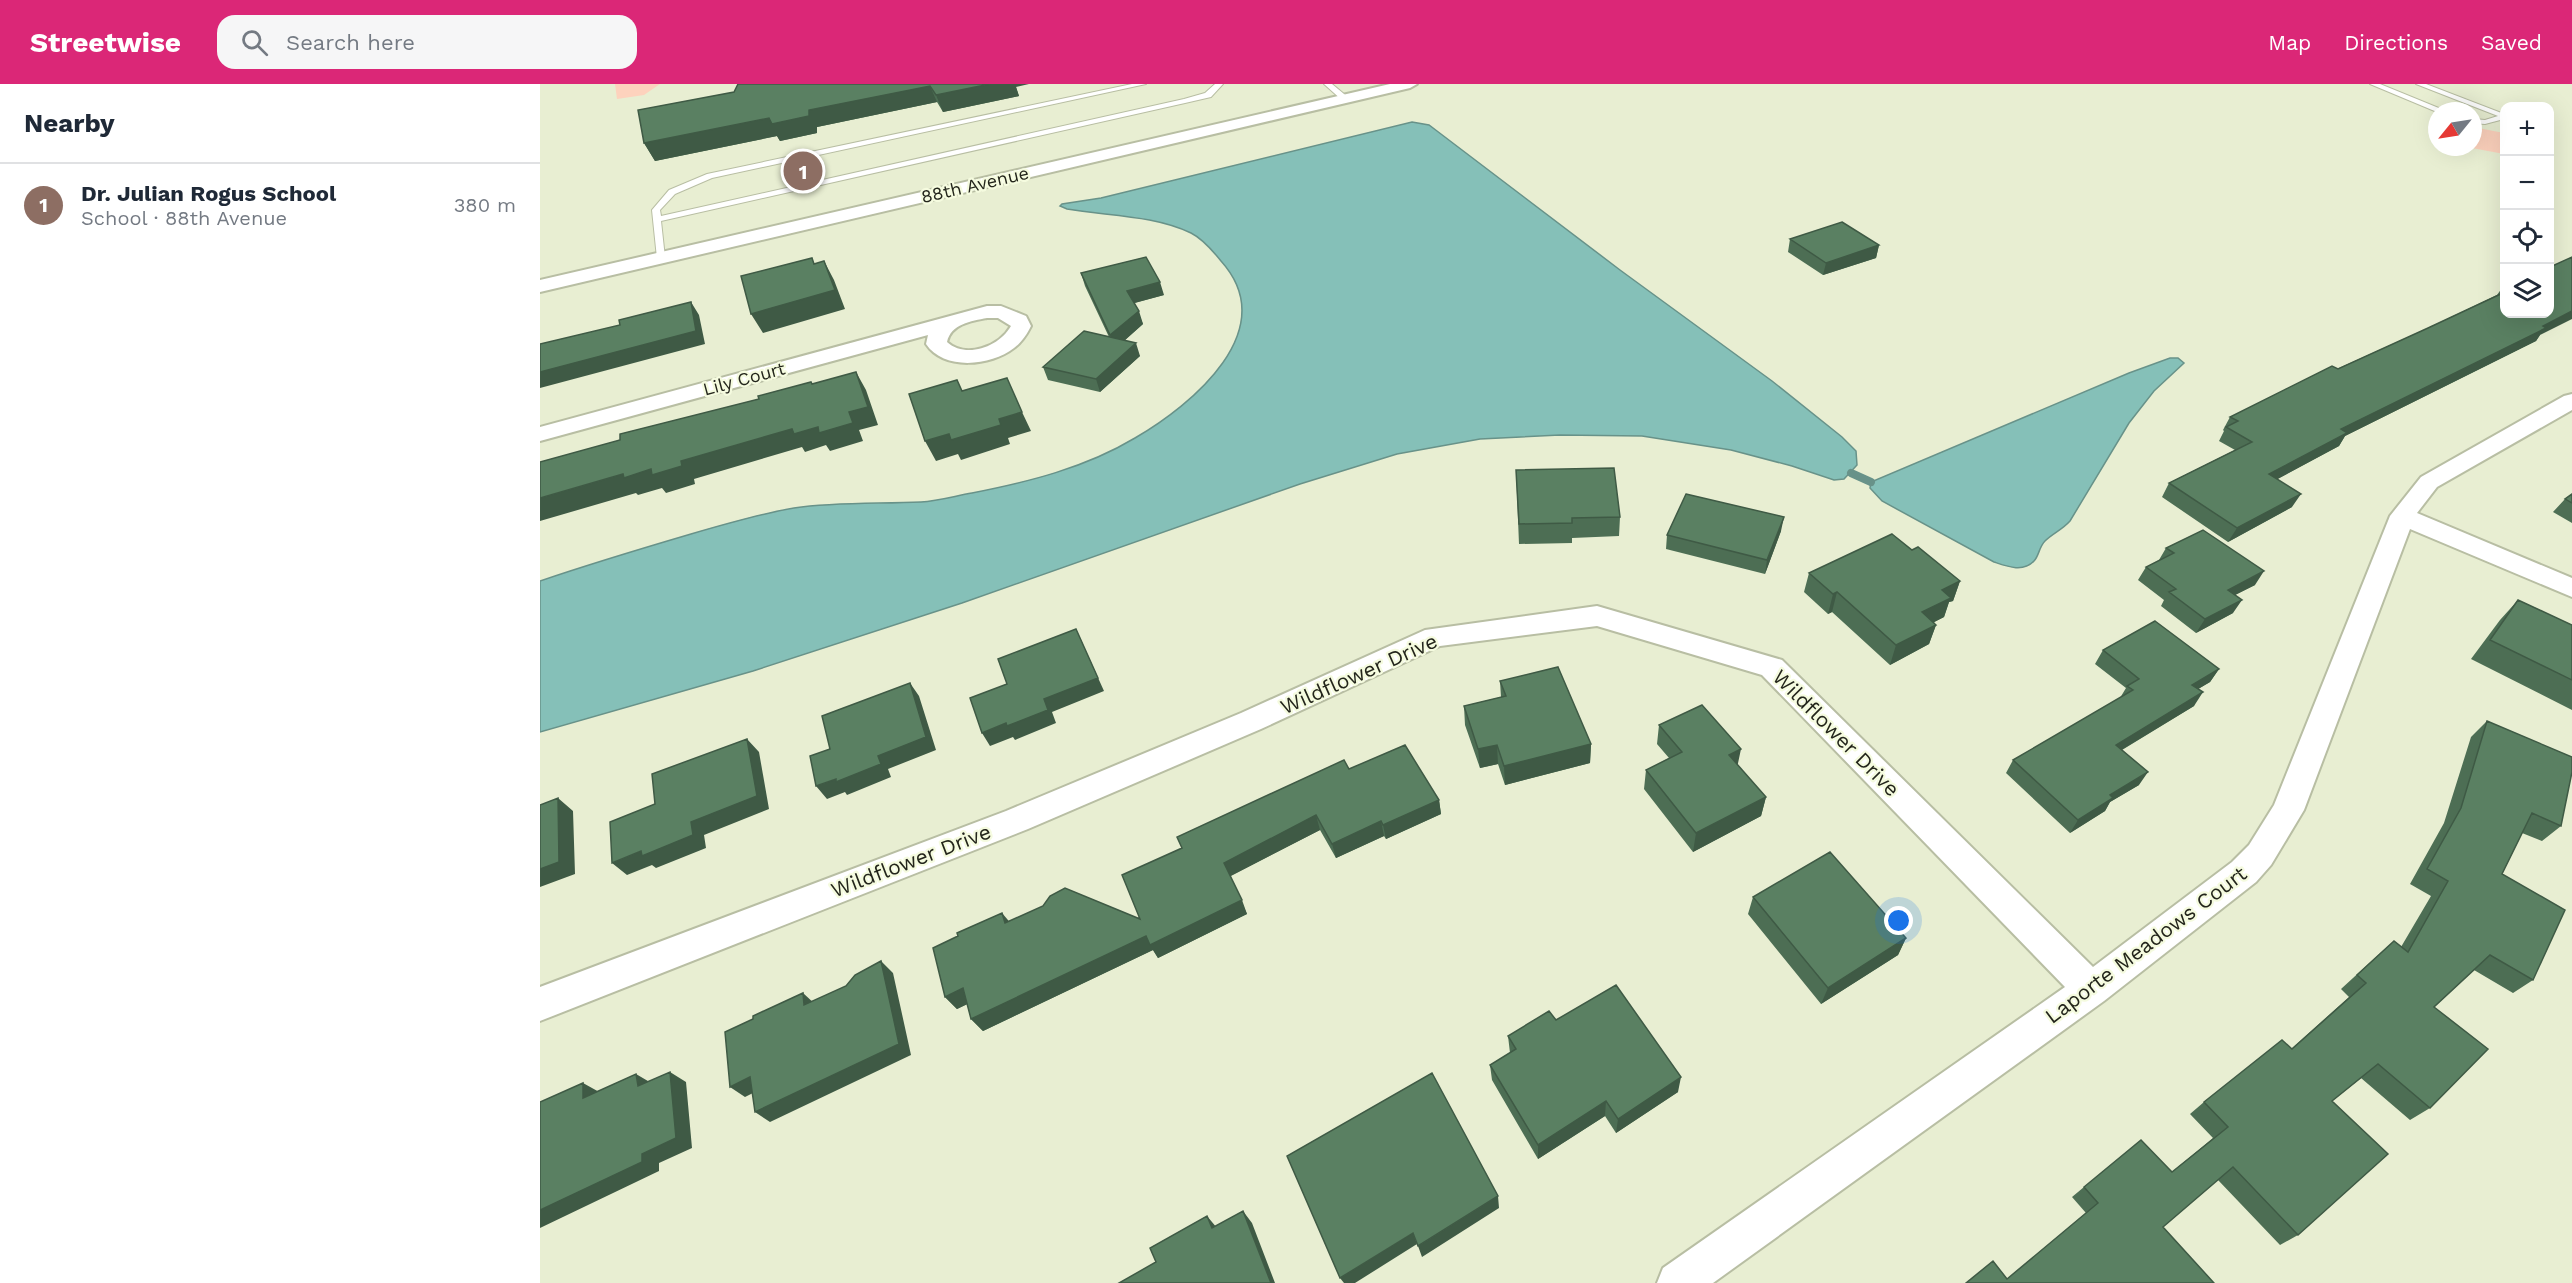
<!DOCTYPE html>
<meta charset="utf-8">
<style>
:root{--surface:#fff;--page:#f6f6f7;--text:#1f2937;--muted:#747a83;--line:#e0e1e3;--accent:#db2777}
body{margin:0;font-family:"Work Sans",sans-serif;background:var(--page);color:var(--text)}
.controls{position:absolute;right:18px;top:18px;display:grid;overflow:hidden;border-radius:12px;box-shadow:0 6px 24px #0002}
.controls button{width:54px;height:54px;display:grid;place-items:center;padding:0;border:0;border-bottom:2px solid var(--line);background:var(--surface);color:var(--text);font:30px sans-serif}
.compass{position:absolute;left:1888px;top:18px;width:54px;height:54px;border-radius:50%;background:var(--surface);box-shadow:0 6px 24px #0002;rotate:240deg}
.you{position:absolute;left:1359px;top:837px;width:21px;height:21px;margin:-15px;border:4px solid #fff;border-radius:50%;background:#1a73e8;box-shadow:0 0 0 9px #1a73e833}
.badge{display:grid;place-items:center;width:39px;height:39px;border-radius:50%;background:var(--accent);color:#fff;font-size:20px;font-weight:700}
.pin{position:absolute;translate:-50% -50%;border:3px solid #fff;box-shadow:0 2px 6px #0006}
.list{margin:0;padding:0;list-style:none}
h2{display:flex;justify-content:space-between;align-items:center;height:78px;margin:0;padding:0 24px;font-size:26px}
h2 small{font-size:20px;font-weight:400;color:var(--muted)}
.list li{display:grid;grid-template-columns:39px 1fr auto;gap:18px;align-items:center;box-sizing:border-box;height:84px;padding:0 24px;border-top:2px solid var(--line)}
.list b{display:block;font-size:22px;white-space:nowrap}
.list p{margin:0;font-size:20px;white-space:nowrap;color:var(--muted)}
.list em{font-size:20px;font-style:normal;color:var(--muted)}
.icon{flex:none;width:33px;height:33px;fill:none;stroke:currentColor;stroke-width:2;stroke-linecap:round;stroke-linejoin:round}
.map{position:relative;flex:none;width:2032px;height:1199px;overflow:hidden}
header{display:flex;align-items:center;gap:36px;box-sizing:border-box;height:84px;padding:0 30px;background:var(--accent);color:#fff}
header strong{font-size:28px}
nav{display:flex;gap:33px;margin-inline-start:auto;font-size:21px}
.search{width:420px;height:54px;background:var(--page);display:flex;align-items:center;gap:15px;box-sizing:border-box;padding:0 21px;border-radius:18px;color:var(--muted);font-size:22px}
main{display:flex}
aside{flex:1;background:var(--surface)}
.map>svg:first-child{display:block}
</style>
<header>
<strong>Streetwise</strong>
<div class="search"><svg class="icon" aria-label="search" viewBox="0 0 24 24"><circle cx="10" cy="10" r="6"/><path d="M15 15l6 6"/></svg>Search here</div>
<nav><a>Map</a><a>Directions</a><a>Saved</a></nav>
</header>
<main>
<aside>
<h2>Nearby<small></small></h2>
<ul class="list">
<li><span class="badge" style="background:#8d6e63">1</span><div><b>Dr. Julian Rogus School</b><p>School · 88th Avenue</p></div><em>380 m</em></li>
</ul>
</aside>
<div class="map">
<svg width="2032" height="1199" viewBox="0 0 2032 1199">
<rect width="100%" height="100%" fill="#e8eed2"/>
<path fill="#fdd2bd" d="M 75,0 L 120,0 L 104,11 L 77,15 Z
M 1933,43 L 1964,49 L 1964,70 L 1932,64 Z"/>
<path fill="#85c0b8" stroke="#689289" stroke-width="1.5" d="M 872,38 L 889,41 L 897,47 L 1080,186 L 1232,297 L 1302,353 L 1316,367 L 1317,381 L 1304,395 L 1294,396 L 1252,382 L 1191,366 L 1102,352 L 1020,351 L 940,355 L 857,370 L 760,400 L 422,519 L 213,587 L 0,648 L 0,497 C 50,480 100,465 151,450 C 185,440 219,430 254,424 C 296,418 339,420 381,418 C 398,417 415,412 432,409 C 488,398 545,384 595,354 C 652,321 743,246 681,177 C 673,167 663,155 651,149 C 614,131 567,132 527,125 L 520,122 L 522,120 L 561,114 Z
M 1630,274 L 1638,274 L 1644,279 L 1614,307 L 1589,339 L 1530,437 C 1522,446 1513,449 1505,457 C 1499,463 1499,472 1494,477 C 1483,489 1466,482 1454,478 L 1342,417 L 1330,404 L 1331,398 L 1589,289 Z"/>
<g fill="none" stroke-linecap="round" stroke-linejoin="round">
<path stroke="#689289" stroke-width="8" d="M 1311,389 L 1331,398"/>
<defs>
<path id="lane" d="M 592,0 L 606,0 L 172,94 L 135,110 L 120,126 L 121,132 L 644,15 L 665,9 L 675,0 L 683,0 L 671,13 L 645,19 L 121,137 L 125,174 L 121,177 L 117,174 L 112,126 L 129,106 L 167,90 Z
M 784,0 L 792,0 L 810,15 L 803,17 Z
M 1830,0 L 1840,0 L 1906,27 L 1897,28 Z
M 1876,0 L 1886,0 L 1964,30 L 1964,35 L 1945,40 L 1933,39 L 1933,35 L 1945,36 L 1958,32 Z"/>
<path id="street" d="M 850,0 L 877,0 L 870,4 L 0,208 L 0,196 Z
M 447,222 L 461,222 L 486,232 L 491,242 C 487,250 482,258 474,264 C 451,282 404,287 386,260 L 388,251 L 0,357 L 0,343 ZM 447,234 L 458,234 L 471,242 C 459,263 426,275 407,258 C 411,240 431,237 447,234 Z
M 2032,310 L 2032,326 L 1897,403 L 1877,429 L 2032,494 L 2032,513 L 1870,445 L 1764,726 L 1731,781 L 1716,798 L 1564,917 L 1173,1199 L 1117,1199 L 1123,1184 L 1525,903 L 1222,591 L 1057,542 L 900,562 L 721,645 L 488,745 L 0,937 L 0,903 L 466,727 L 701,629 L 885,546 L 1057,522 L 1242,576 L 1553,883 L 1692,778 L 1709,761 L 1734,721 L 1850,432 L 1881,393 L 2024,312 Z"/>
</defs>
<use href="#lane" stroke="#b8bea3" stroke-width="2"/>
<use href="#street" stroke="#b8bea3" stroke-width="4"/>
<use href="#lane" fill="#fff" fill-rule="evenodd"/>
<use href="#street" fill="#fff" fill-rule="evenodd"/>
</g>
<path fill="#4d6e54" d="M 198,0 L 476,3 L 479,12 L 403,28 L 397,18 L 277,43 L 277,49 L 240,57 L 237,52 L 115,77 L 104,59 L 194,8 Z
M 1250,155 L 1339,161 L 1336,174 L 1283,191 L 1248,168 Z
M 541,189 L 624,211 L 594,219 L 603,240 L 585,256 L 600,272 L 560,308 L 508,296 L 503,283 L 569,253 L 545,202 Z
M 1965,203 L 1965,230 L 2000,251 L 1996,257 L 1805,352 L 1799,362 L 1737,395 L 1752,423 L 1688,458 L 1622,413 L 1629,399 L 1695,366 L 1679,357 L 1684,347 L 1683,346 L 1690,333 L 1888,244 L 1957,211 L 1962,204 Z
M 976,386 L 1080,433 L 1079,452 L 1032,454 L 1032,459 L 979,460 Z
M 2032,410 L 2032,439 L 2013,428 L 2025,415 Z
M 1241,447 L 1225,490 L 1126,465 L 1127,451 Z
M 1626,464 L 1715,501 L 1695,511 L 1693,529 L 1656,549 L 1621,522 L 1624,516 L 1598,496 L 1606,483 L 1619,476 Z
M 1372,466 L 1420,497 L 1413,517 L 1409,518 L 1404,533 L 1394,538 L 1396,541 L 1389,560 L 1350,581 L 1292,528 L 1288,530 L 1264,508 L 1269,489 Z
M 1978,516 L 2032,541 L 2032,626 L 1931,575 L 1960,536 Z
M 1563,566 L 1679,585 L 1670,598 L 1658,605 L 1654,622 L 1582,666 L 1599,701 L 1570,718 L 1565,727 L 1530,749 L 1466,689 L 1473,676 L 1580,614 L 1586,604 L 1555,580 Z
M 960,597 L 1051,660 L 1050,679 L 965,701 L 958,680 L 940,684 L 925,641 L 924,622 L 961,613 Z
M 1947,637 L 2021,742 L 2002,757 L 1982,749 L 1962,790 L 1993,896 L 1973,909 L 1934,886 L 1894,923 L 1890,1024 L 1870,1036 L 1821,994 L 1792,1017 L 1758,1151 L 1740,1161 L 1678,1096 L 1546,1129 L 1532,1113 L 1544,1103 L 1632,1088 L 1673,1054 L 1650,1030 L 1664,1018 L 1751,965 L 1809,913 L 1801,905 L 1837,872 L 1854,857 L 1861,863 L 1891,812 L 1870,800 L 1904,739 L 1931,653 Z
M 1119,641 L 1197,681 L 1226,713 L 1221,732 L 1153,768 L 1104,705 L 1106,686 L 1129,674 L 1117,660 Z
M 809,685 L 899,716 L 901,730 L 846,755 L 844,752 L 796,774 L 780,746 L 690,792 L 707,830 L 618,874 L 613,866 L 443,947 L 431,935 L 427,920 L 417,925 L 405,913 L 418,852 L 469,837 L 600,835 Z
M 1213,813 L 1366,854 L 1358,871 L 1281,920 L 1208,830 Z
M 1016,936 L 1138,1008 L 1076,1049 L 1065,1032 L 998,1075 L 952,996 L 950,981 L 970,969 L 968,952 Z"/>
<path fill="#3f5a45" d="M 450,0 L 489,0 L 476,3 L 479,12 L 403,28 L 396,11 Z
M 390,2 L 397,18 L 277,43 L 277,49 L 240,57 L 237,52 L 115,77 L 104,59 Z
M 1339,161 L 1336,174 L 1283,191 L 1286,179 Z
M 284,177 L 294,196 L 305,225 L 223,249 L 211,230 Z
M 620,198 L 624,211 L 591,220 L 587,207 Z
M 151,218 L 159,231 L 165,260 L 0,304 L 0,288 Z
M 599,227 L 603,240 L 575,265 L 570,251 Z
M 2032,227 L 2032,235 L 2000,251 L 1996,257 L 1805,352 L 1799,362 L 1721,404 L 1729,390 L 1801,345 Z
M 596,259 L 600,272 L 560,308 L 556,295 Z
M 316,288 L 326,306 L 338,341 L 319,346 L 323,357 L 290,367 L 286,361 L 265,368 L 262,363 L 154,395 L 155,400 L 126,409 L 122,404 L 98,411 L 96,409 L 0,437 L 0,414 L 83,390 L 111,385 L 309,328 Z
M 482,328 L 491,347 L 468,354 L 470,360 L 421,376 L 418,370 L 396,377 L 385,357 Z
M 1761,410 L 1752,423 L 1688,458 L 1697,444 Z
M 1244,433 L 1241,447 L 1225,490 L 1227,476 Z
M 1724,487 L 1715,501 L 1679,519 L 1688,506 Z
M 1420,497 L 1413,517 L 1409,518 L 1404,533 L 1375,548 L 1382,528 L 1402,506 Z
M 1297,508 L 1292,528 L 1288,530 L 1293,510 Z
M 1702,516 L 1693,529 L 1656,549 L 1665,535 Z
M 1396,541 L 1389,560 L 1350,581 L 1356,561 Z
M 536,545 L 564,607 L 512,628 L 516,639 L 475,656 L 473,653 L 450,662 L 442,649 L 466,639 L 504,615 Z
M 1679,585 L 1670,598 L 1643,614 L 1652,601 Z
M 370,599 L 379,612 L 396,666 L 348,685 L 351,693 L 307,711 L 305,708 L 287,715 L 276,702 L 296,695 L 338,672 Z
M 1663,608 L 1654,622 L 1568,674 L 1576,661 Z
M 207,655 L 219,668 L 229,725 L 164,751 L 166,764 L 116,784 L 112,781 L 87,791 L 72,779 L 101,767 L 151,738 Z
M 1051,660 L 1050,679 L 965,701 L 964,682 Z
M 957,661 L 958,680 L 940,684 L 938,665 Z
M 1201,665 L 1197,684 L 1189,671 Z
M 1608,688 L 1599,701 L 1570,718 L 1565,727 L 1530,749 L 1538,736 L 1570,711 Z
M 1226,713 L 1221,732 L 1153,768 L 1156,749 Z
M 18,714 L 33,727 L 35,790 L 0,803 L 0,785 Z
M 899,716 L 901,730 L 846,755 L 843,741 Z
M 776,731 L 780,746 L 689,793 L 684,779 Z
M 841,737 L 844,752 L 796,774 L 792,760 Z
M 702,816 L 707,830 L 618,874 L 613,866 L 443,947 L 431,935 L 606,852 Z
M 462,829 L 473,842 L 465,839 Z
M 1366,854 L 1358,871 L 1281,920 L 1288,904 Z
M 341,877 L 353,889 L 371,971 L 230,1038 L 215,1028 Z
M 423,904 L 434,917 L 417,925 L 405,913 Z
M 263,909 L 276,921 L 264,921 Z
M 130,988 L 146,998 L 152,1064 L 119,1079 L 119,1087 L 0,1144 L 0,1126 L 102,1070 Z
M 96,990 L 113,1000 L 98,1002 Z
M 210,993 L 225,1003 L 205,1013 L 190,1003 Z
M 1141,993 L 1138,1008 L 1076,1049 L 1078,1035 Z
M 43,999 L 61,1009 L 43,1014 Z
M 1066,1017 L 1065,1032 L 998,1075 L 998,1061 Z
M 958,1112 L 959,1124 L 882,1173 L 878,1162 Z
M 703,1127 L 712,1139 L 735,1199 L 731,1199 Z
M 667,1132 L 677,1144 L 672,1144 Z
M 873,1149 L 877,1160 L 815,1199 L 804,1199 L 800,1194 Z"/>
<path fill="#5a8062" stroke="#3f5a45" stroke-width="1.5" d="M 198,0 L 450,0 L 396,11 L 390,2 L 269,26 L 269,32 L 232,40 L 229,34 L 104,59 L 98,26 L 194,8 Z
M 1302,138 L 1339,161 L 1286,179 L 1250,155 Z
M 606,173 L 620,198 L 587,207 L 599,227 L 570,251 L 541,189 Z
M 2032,173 L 2032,227 L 2003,242 L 2006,244 L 1801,345 L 1807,349 L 1729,390 L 1761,410 L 1697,444 L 1629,399 L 1712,358 L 1686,343 L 1698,337 L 1690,333 L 1792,282 L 1798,285 L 1888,244 L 1965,208 L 1965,230 L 2010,230 L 2010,183 Z
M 272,174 L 274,180 L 284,177 L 295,206 L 211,230 L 201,192 Z
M 151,218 L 156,247 L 0,288 L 0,260 L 80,241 L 79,236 Z
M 544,247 L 596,259 L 556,295 L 503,283 Z
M 316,288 L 328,323 L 309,328 L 313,339 L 279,349 L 278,343 L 254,350 L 252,345 L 141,377 L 142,382 L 112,391 L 111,385 L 84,394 L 83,390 L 0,414 L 0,378 L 80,356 L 80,350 L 219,315 L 218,312 L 271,298 L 272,300 Z
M 467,294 L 482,328 L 459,335 L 461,341 L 411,356 L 409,350 L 385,357 L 369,310 L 417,296 L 422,307 Z
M 1074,384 L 1080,433 L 1032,434 L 1032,439 L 979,440 L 976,386 Z
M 1146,410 L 1244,433 L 1227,476 L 1127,451 Z
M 2032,410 L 2032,419 L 2025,415 Z
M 1663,446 L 1724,487 L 1688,506 L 1702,516 L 1665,535 L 1629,508 L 1636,505 L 1606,483 L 1634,469 L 1626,464 Z
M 1352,450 L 1372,466 L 1378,463 L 1420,497 L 1402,506 L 1411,514 L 1382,528 L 1396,541 L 1356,561 L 1297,508 L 1293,510 L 1269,489 Z
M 1978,516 L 2032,541 L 2032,596 L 1950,556 Z
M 1615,537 L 1679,585 L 1652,601 L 1663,608 L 1576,661 L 1608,688 L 1570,711 L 1573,714 L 1538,736 L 1473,676 L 1593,606 L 1587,602 L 1599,595 L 1563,566 Z
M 536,545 L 558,594 L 504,615 L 508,626 L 467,642 L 466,639 L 442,649 L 430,614 L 467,600 L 458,575 Z
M 1018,583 L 1051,660 L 964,682 L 957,661 L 938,665 L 924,622 L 966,612 L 960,597 Z
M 370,599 L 386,653 L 338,672 L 341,680 L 296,698 L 296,695 L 276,702 L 270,672 L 290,665 L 282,632 Z
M 1162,621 L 1201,665 L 1189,671 L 1226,713 L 1156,749 L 1106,686 L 1142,668 L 1119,641 Z
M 1947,637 L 2032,673 L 2032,688 L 2021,742 L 1992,729 L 1962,790 L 2025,826 L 1993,896 L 1950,871 L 1894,923 L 1948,965 L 1890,1024 L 1838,980 L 1792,1017 L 1848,1070 L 1758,1151 L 1693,1083 L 1623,1143 L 1674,1199 L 1426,1199 L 1453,1177 L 1467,1195 L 1558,1119 L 1544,1103 L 1601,1056 L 1632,1088 L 1688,1043 L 1664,1018 L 1742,956 L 1752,965 L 1826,899 L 1817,891 L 1854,857 L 1868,868 L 1908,797 L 1887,785 L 1921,724 Z
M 207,655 L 217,712 L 151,738 L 153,751 L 102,772 L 101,767 L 72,779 L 70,738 L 115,720 L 112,690 Z
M 865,661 L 899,716 L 843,741 L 841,737 L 792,760 L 776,731 L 684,779 L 702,816 L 610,861 L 606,852 L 431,935 L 423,904 L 405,913 L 393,864 L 418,852 L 417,849 L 462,829 L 465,839 L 503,822 L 510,812 L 525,804 L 600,835 L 582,791 L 642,764 L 637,753 L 804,676 L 809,685 Z
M 18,714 L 19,778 L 0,785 L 0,721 Z
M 1290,768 L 1366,854 L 1288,904 L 1213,813 Z
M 341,877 L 359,960 L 215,1028 L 210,993 L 190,1003 L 185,948 L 213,935 L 213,932 L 263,909 L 264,921 L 306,902 L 315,891 Z
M 1076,901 L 1141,993 L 1078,1035 L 1066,1017 L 998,1061 L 950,981 L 976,965 L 968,952 L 1009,927 L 1016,936 Z
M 130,988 L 136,1054 L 102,1070 L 102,1078 L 0,1126 L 0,1018 L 43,999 L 43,1014 L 96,990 L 98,1002 Z
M 892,989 L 958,1112 L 878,1162 L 873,1149 L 800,1194 L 747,1072 Z
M 703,1127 L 731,1199 L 579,1199 L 616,1178 L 610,1164 L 667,1132 L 672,1144 Z"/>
<g text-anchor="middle" stroke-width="4.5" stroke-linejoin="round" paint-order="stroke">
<g font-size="18" fill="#23251b" stroke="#f5fbdf">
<text transform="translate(435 101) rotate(-13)" y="6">88th Avenue</text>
<text transform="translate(204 295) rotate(-15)" y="6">Lily Court</text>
</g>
<g font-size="21" fill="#23251b" stroke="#f5fbdf">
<text transform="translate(819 590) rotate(-24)" y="7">Wildflower Drive</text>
<text transform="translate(1296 649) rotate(45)" y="7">Wildflower Drive</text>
<text transform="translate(371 777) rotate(-21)" y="7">Wildflower Drive</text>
<text transform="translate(1606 861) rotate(-37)" y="7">Laporte Meadows Court</text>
</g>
</g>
</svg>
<div class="controls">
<button>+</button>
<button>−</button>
<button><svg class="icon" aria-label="locate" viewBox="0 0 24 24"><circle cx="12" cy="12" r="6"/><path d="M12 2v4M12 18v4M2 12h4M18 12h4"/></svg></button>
<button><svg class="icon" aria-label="layers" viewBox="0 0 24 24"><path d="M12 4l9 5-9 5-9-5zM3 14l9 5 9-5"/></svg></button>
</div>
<svg class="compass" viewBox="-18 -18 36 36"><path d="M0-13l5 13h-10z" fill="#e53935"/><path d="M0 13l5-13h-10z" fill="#747a83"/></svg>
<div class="you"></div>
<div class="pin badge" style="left:263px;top:87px;background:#8d6e63">1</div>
</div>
</main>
